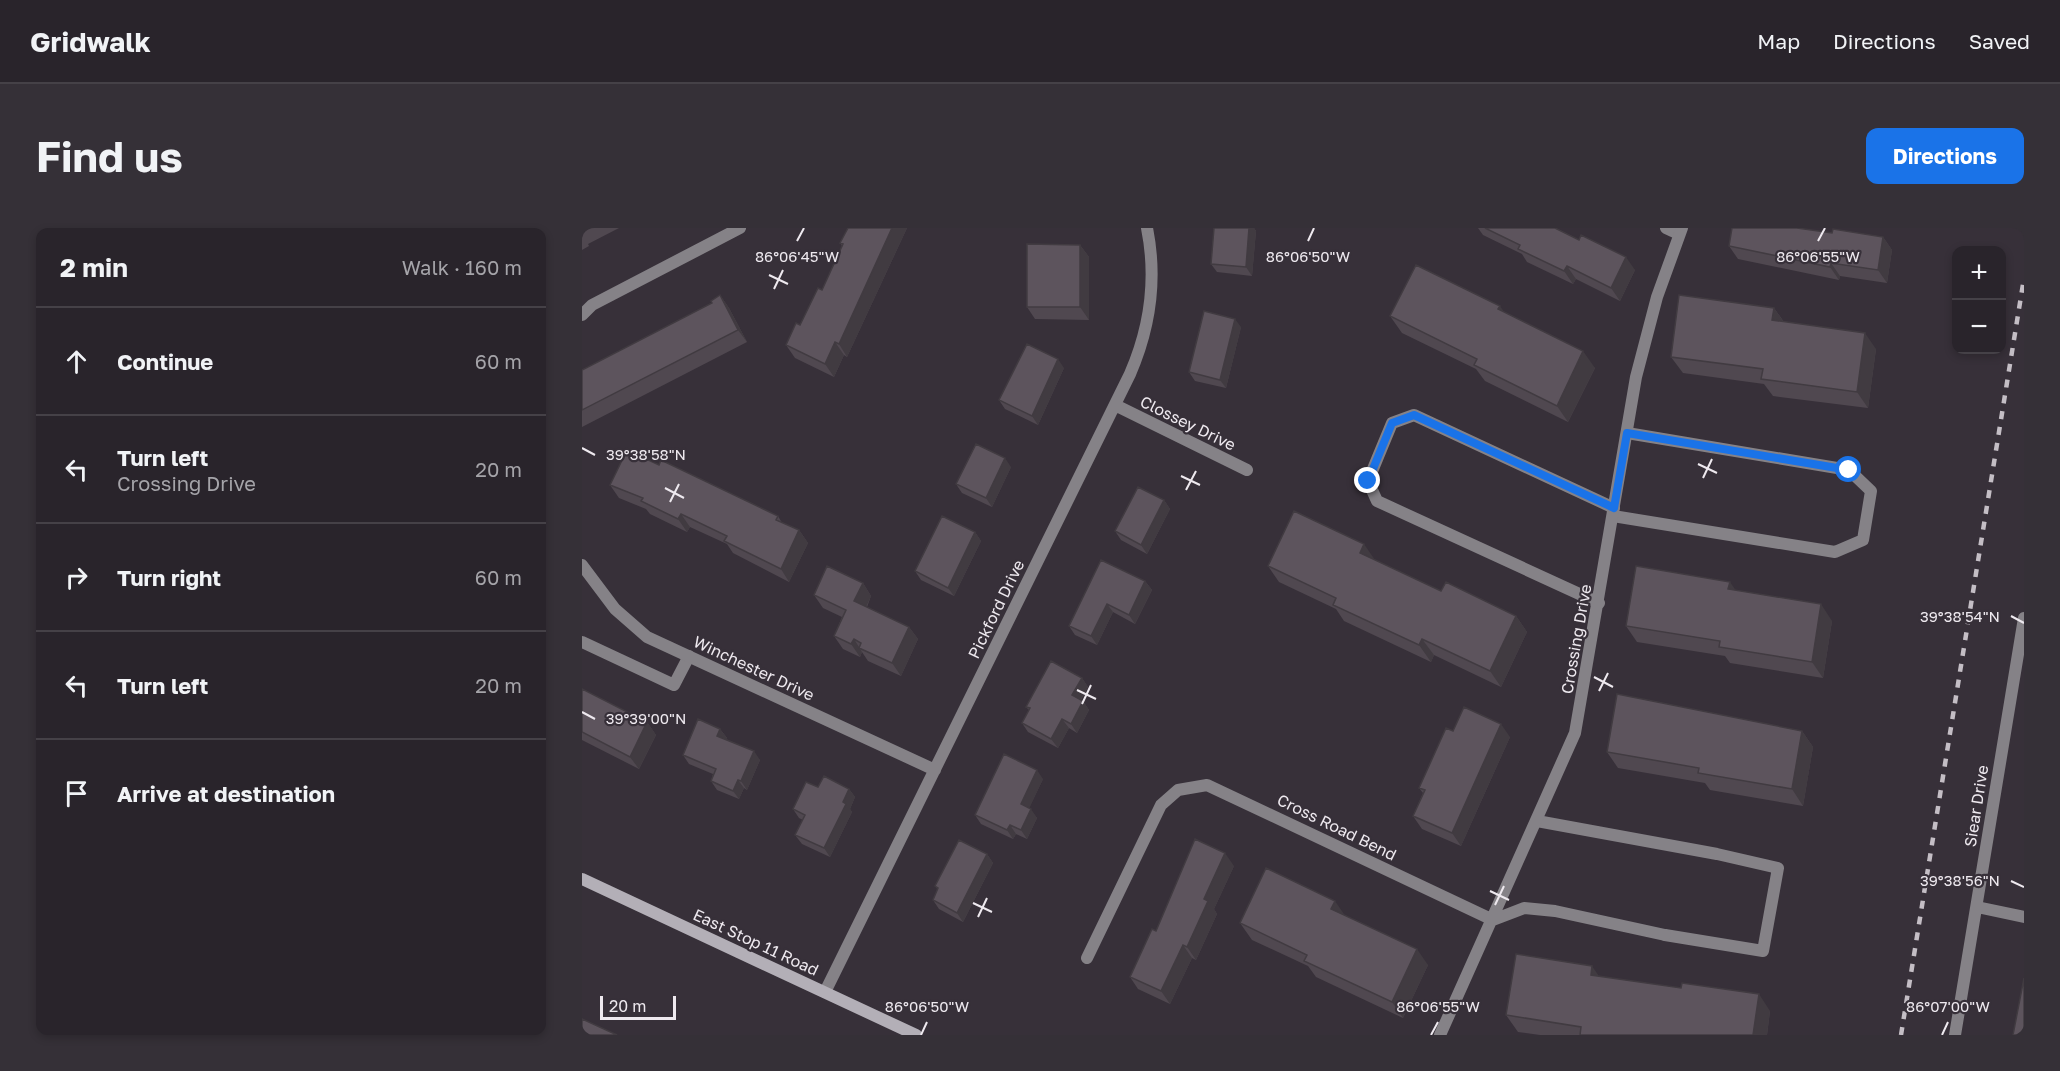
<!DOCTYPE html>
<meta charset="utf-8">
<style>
:root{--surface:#29242b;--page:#353037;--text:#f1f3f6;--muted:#a5a4a9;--line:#454147;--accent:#1a73e8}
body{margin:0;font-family:"Golos Text",sans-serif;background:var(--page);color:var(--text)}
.controls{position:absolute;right:18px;top:18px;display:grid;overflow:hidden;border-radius:12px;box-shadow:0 3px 9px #0003}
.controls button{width:54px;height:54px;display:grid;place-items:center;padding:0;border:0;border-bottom:2px solid var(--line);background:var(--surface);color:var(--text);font:30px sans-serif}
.scale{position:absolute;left:18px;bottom:15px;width:76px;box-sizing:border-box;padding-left:6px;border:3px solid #eee9ef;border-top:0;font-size:16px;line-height:21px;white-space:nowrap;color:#eee9ef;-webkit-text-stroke:4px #373039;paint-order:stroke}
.stop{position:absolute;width:18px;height:18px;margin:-14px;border:4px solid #1a73e8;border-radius:50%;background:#fff}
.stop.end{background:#1a73e8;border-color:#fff;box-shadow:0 2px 6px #0008}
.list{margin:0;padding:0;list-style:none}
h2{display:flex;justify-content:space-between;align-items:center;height:78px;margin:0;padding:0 24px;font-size:26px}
h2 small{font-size:20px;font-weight:400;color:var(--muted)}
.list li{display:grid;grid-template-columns:39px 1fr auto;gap:18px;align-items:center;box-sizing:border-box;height:108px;padding:0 24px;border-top:2px solid var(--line)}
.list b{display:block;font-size:22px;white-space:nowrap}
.list p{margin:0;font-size:20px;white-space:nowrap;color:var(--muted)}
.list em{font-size:20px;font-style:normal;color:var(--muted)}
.icon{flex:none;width:33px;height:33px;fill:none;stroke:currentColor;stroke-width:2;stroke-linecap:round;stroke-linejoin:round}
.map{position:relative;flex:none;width:1442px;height:807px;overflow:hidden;border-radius:12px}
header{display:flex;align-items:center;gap:36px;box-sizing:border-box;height:84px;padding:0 30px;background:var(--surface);border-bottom:2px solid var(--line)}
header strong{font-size:28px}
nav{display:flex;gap:33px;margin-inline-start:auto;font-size:21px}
.intro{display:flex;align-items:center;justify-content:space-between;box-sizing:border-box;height:144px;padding:0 36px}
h1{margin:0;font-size:42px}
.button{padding:15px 27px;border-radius:12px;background:var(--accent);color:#fff;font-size:21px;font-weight:700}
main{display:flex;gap:36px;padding:0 36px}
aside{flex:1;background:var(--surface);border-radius:12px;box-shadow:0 3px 9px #0003}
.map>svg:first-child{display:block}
</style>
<header>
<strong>Gridwalk</strong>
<nav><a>Map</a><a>Directions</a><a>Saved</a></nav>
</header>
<div class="intro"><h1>Find us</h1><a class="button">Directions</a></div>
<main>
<aside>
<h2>2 min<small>Walk · 160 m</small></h2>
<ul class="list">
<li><svg class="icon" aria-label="ahead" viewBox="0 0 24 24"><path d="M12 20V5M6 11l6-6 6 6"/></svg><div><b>Continue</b></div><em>60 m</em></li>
<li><svg class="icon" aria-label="left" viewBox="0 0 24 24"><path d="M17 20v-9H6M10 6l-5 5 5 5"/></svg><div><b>Turn left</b><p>Crossing Drive</p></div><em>20 m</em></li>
<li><svg class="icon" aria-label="right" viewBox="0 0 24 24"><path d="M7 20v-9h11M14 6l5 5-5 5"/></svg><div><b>Turn right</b></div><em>60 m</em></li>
<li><svg class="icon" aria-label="left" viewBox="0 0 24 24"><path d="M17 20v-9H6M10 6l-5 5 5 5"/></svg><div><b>Turn left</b></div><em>20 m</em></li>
<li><svg class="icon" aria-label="arrive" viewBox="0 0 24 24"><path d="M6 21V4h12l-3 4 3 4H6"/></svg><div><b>Arrive at destination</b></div></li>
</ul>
</aside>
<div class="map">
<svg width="1442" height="807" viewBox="0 0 1442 807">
<rect width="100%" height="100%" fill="#373039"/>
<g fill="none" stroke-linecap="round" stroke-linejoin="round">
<path stroke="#858287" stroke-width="12" d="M 1084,0 L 1097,6
M 0,87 L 10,77 L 158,0
M 1031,288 L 1253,324 L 1281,312 L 1289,263 L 1267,242 L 1045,205
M 1017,375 L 795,273 L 786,253 L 810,195 L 832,187 L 1032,280
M 0,414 L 92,457 L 107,428
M 955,593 L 1135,626 L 1196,640 L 1181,723 L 1083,707"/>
<path stroke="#858287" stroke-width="12" d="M 533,177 L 665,242
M 0,337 L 33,381 L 65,409 L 353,542
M 1395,679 L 1442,689
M 505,730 L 579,577 L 596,562 L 625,557 L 911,692 L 942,680 L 973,683 L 1083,707
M 243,764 L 548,146 C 568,100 575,50 565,0
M 858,807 L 993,505 L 1054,149 L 1075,69 L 1100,0
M 1373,807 L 1442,390"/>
<path stroke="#b3afb7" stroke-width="12" d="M 0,651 L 334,807"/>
<path stroke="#c4bec5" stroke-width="4.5" stroke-dasharray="8 8" stroke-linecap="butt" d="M 1319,807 L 1442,50"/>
</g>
<path fill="#504850" d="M 0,0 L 37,0 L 6,16 L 7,18 L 0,22 Z
M 266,0 L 325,0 L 265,129 L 262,127 L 252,149 L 213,130 L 204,117 L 218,97 L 240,62 L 260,18 L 258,15 Z
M 632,0 L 672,0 L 674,3 L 670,48 L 635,44 L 629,36 Z
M 896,0 L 973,0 L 1053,42 L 1038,73 L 994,51 L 991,56 L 945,34 L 940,26 L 901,7 Z
M 1250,5 L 1301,9 L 1310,22 L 1305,55 L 1258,48 L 1257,52 L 1156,31 L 1147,18 Z
M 498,17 L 507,29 L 507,92 L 453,91 L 445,79 Z
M 138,67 L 147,80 L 165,114 L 0,199 L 0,142 L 130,75 Z
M 1192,80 L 1202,94 L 1294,121 L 1286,180 L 1191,168 L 1182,156 L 1101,145 L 1089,129 Z
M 923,85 L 1013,140 L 986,194 L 903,153 L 894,141 L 820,105 L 808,88 Z
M 659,99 L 644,160 L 613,153 L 607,144 Z
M 482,140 L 456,197 L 423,181 L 417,172 Z
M 77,237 L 196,288 L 200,295 L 217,302 L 226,315 L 207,354 L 151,325 L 145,316 L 108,299 L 105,304 L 68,286 L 64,281 L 37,270 L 28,257 Z
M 429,239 L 410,279 L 380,265 L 374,256 Z
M 582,272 L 588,281 L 565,326 L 539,312 L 533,303 Z
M 393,304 L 399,313 L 372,368 L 339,352 L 333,343 Z
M 793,332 L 859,363 L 934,388 L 945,404 L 919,459 L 852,427 L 849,434 L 762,393 L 754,381 L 697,354 L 686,338 Z
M 563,353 L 570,362 L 553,396 L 531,384 L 515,417 L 493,407 L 487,398 Z
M 281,355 L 289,368 L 285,379 L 327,399 L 336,411 L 319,448 L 286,433 L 280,424 L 278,429 L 261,421 L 252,408 L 260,389 L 241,380 L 232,367 Z
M 1154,362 L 1250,393 L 1241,450 L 1148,435 L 1143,428 L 1055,414 L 1044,398 Z
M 500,450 L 506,459 L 499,472 L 501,473 L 507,482 L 495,505 L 487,500 L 476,520 L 446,504 L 440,495 L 447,482 L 444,479 Z
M 0,461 L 65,494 L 74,507 L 57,541 L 0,512 Z
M 138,501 L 145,510 L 144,511 L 178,532 L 165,562 L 162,560 L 157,571 L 135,562 L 129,553 L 131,546 L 107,536 L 101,527 Z
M 871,503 L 928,509 L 879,618 L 840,601 L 831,588 L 841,565 L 837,560 Z
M 1220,503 L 1231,519 L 1221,578 L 1128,562 L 1123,555 L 1036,540 L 1025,524 Z
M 461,551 L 447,580 L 455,590 L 445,611 L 434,606 L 431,611 L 399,596 L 393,587 Z
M 236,559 L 267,561 L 273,569 L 268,581 L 270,584 L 248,629 L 220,616 L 213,607 L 221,592 L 217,590 L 211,581 Z
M 405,626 L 411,635 L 381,694 L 357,681 L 351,672 L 356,662 L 353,658 Z
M 652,638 L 632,681 L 635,686 L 614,732 L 610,730 L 588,776 L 556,761 L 548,749 L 574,703 Z
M 763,687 L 846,737 L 821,790 L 734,749 L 726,738 L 670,712 L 658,695 Z
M 1017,748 L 1188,783 L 1185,807 L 958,807 L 936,804 L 924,787 Z"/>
<path fill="#413b41" d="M 310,0 L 325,0 L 265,129 L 257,116 Z
M 667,0 L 672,0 L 674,3 L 670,48 L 664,39 Z
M 1301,9 L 1310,22 L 1305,55 L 1296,42 Z
M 498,17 L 507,29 L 507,92 L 498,79 Z
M 1044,29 L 1053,42 L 1038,73 L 1029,60 Z
M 1249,35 L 1258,48 L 1257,52 L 1248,39 Z
M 985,38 L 994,51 L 991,56 L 982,43 Z
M 138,67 L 147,80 L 165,114 L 156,102 Z
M 918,78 L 929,94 L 916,81 Z
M 1192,80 L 1203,96 L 1190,92 Z
M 653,91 L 659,99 L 644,160 L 638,152 Z
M 1283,105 L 1294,121 L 1286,180 L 1275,164 Z
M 253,114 L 262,127 L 252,149 L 243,136 Z
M 1001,123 L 1013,140 L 986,194 L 975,178 Z
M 476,131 L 482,140 L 456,197 L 450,188 Z
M 423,230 L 429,239 L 410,279 L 404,270 Z
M 582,272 L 588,281 L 565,326 L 559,317 Z
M 99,286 L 108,299 L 105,304 L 96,291 Z
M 217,302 L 226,315 L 207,354 L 199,341 Z
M 393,304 L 399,313 L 372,368 L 366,360 Z
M 782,316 L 793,332 L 778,325 Z
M 563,353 L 570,362 L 553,396 L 547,387 Z
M 1148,354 L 1159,370 L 1146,361 Z
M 281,355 L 289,368 L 281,386 L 272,373 Z
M 525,376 L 531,384 L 515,417 L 509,408 Z
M 1239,376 L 1250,393 L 1241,450 L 1230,434 Z
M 934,388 L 945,404 L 919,459 L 908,443 Z
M 327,399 L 336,411 L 319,448 L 310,435 Z
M 272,411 L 280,424 L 278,429 L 269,416 Z
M 840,411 L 852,427 L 849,434 L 837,417 Z
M 500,450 L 506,459 L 496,476 L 490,467 Z
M 501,473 L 507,482 L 495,505 L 489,496 Z
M 480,491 L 487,500 L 476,520 L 469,511 Z
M 65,494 L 74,507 L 57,541 L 48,529 Z
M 919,496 L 928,509 L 879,618 L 870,605 Z
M 138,501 L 145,510 L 142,517 L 135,508 Z
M 1220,503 L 1231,519 L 1221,578 L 1210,561 Z
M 172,523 L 178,532 L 165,562 L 159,553 Z
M 455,542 L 461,551 L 445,585 L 439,576 Z
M 156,552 L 162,560 L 157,571 L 151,563 Z
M 267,561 L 273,569 L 268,581 L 270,584 L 248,629 L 242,620 L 261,574 Z
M 449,581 L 455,590 L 445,611 L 439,602 Z
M 428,597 L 434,606 L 431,611 L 425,602 Z
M 643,625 L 652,638 L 632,681 L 635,686 L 614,732 L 605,719 L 622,671 Z
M 405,626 L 411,635 L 381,694 L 375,685 Z
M 753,673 L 764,689 L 749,681 Z
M 601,717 L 610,730 L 588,776 L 579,763 Z
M 835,721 L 846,737 L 821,790 L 810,774 Z
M 1010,738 L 1021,754 L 1009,747 Z
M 1177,766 L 1188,783 L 1185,807 L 1171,807 Z"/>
<path fill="#5d545d" stroke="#413b41" stroke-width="1.5" d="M 266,0 L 310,0 L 257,116 L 253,114 L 243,136 L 204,117 L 214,95 L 218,97 L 236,60 L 240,62 L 261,16 L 258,15 Z
M 632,0 L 667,0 L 664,39 L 629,36 Z
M 903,0 L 973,0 L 997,12 L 999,7 L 1044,29 L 1029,60 L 985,38 L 982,43 L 936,21 L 938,17 Z
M 1150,0 L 1215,0 L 1250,5 L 1251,1 L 1301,9 L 1296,42 L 1249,35 L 1248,39 L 1147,18 Z
M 445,16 L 498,17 L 498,79 L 445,79 Z
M 834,37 L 918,78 L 916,81 L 1001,123 L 975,178 L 892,137 L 895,131 L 808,88 Z
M 138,67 L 156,102 L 0,182 L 0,142 L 130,75 L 129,73 Z
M 1097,67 L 1192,80 L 1190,92 L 1283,105 L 1275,164 L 1179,151 L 1181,141 L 1089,129 Z
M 622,83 L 653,91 L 638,152 L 607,144 Z
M 445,116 L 476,131 L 450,188 L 417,172 Z
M 394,216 L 423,230 L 404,270 L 374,256 Z
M 45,222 L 77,237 L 79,232 L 196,288 L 194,292 L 217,302 L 199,341 L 142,313 L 145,308 L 99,286 L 96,291 L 59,273 L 61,270 L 28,257 Z
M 556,259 L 582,272 L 559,317 L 533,303 Z
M 712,283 L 782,316 L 778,325 L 859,363 L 864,354 L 934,388 L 908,443 L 840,411 L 837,417 L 751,377 L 754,370 L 686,338 Z
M 360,288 L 393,304 L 366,360 L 333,343 Z
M 519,332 L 563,353 L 547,387 L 525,376 L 509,408 L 487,398 Z
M 245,338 L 281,355 L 272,373 L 327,399 L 310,435 L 277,420 L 279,415 L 272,411 L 269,416 L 252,408 L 264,382 L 232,367 Z
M 1054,338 L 1148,354 L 1146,361 L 1239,376 L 1230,434 L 1137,419 L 1138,413 L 1044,398 Z
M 469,433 L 500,450 L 490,467 L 501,473 L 489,496 L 480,491 L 469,511 L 440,495 L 448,480 L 444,479 Z
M 0,461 L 65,494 L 48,529 L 0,504 Z
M 1035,466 L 1220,503 L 1210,561 L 1116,545 L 1117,540 L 1025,524 Z
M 882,479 L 919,496 L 870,605 L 831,588 L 843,562 L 837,560 L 864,500 L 871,503 Z
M 116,491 L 138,501 L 135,508 L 172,523 L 159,553 L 156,552 L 151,563 L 129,553 L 134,541 L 101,527 Z
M 422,526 L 455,542 L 439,576 L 449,581 L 439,602 L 428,597 L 425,602 L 393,587 Z
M 242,548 L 267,561 L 261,574 L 264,576 L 242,620 L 213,607 L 223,587 L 211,581 L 224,554 L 236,559 Z
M 613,611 L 643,625 L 622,671 L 626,673 L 605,719 L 601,717 L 579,763 L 548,749 L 570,701 L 574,703 Z
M 377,612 L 405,626 L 375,685 L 351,672 L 356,660 L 353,658 Z
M 684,640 L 753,673 L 749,681 L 835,721 L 810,774 L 722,733 L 725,727 L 658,695 Z
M 934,726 L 1010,738 L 1009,747 L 1099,760 L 1100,755 L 1177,766 L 1171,807 L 998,807 L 999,799 L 924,787 Z
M 1442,750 L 1442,807 L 1431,807 Z
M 0,791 L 35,807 L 0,807 Z"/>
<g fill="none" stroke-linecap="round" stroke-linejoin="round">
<path stroke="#1a73e8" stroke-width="8" d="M 786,253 L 810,195 L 832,187 L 1032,280 L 1045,205 L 1267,242"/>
</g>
<path fill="none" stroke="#eee9ef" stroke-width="2" d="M 215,13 L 222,0M 726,13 L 732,0M 1236,13 L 1243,0M 187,47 L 206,56M 192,61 L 201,42M 0,220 L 13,227M 1116,236 L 1135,245M 599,248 L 618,257M 1121,250 L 1130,231M 83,260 L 102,270M 604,262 L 614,243M 88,274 L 97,256M 1429,388 L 1442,395M 1012,449 L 1031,459M 495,462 L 514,471M 1017,463 L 1026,445M 500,476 L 509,457M 0,484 L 13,491M 1429,653 L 1442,659M 908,663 L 927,672M 391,675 L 410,684M 913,677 L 922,658M 396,689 L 405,670M 339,807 L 345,794M 849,807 L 856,794M 1360,807 L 1366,794"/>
<g text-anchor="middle" stroke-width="4.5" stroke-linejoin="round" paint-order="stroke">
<g font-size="16" fill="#eee9ef" stroke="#373039">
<text transform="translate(606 195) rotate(26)" y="6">Clossey Drive</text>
<text transform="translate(414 381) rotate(-64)" y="6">Pickford Drive</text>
<text transform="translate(994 411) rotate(-80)" y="6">Crossing Drive</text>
<text transform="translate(172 440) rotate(25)" y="6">Winchester Drive</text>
<text transform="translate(1394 578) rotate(-81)" y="6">Siear Drive</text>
<text transform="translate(755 599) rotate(26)" y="6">Cross Road Bend</text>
<text transform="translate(174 714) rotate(25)" y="6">East Stop 11 Road</text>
</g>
</g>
<g font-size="15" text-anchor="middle" fill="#eee9ef" stroke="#373039" stroke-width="4.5" stroke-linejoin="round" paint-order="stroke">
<text x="215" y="34">86°06'45"W</text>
<text x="726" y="34">86°06'50"W</text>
<text x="1236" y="34">86°06'55"W</text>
<text x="64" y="232">39°38'58"N</text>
<text x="1378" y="394">39°38'54"N</text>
<text x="64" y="496">39°39'00"N</text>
<text x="1378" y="658">39°38'56"N</text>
<text x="345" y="784">86°06'50"W</text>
<text x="856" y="784">86°06'55"W</text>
<text x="1366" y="784">86°07'00"W</text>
</g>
</svg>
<div class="controls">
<button>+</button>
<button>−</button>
</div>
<div class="scale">20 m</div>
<div class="stop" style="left:1267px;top:242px"></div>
<div class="stop end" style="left:786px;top:253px"></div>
</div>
</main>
